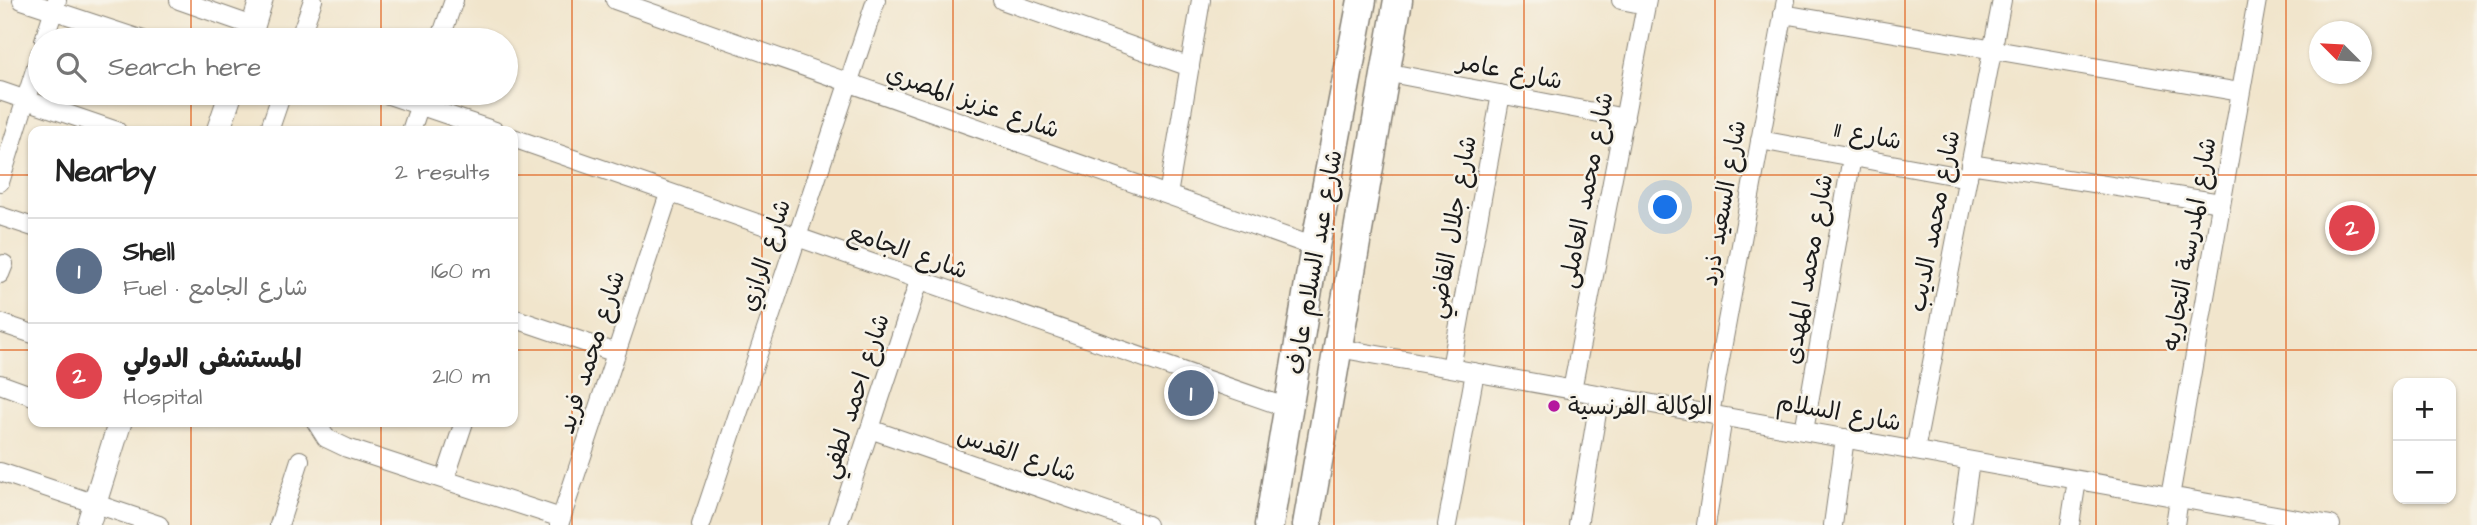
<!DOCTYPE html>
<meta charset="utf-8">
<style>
:root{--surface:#fff;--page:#f6f6f6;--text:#222;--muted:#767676;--line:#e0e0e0;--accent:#b5179e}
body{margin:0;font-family:"Architects Daughter","Playpen Sans Arabic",sans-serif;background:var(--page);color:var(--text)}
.controls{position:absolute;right:21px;bottom:21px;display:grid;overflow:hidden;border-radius:14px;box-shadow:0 2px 5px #0004}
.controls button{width:63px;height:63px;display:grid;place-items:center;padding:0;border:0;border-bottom:2px solid var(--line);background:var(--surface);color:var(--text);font:35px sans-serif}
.compass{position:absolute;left:2309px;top:21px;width:63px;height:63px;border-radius:50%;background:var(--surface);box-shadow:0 2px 5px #0004;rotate:294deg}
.you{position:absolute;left:1666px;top:208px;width:24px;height:24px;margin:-18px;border:5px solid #fff;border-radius:50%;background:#1a73e8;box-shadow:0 0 0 10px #1a73e833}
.badge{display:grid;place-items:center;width:46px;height:46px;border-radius:50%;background:var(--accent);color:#fff;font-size:23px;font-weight:700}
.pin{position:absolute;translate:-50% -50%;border:4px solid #fff;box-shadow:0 2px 7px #0006}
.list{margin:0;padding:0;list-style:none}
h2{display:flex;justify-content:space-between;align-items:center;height:91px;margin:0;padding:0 28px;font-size:30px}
h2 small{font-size:23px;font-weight:400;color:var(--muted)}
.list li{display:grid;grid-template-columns:46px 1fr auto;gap:21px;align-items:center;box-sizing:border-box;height:105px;padding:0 28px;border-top:2px solid var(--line)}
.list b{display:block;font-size:26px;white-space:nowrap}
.list p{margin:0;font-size:23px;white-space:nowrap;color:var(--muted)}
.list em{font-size:23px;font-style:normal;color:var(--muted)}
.icon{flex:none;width:38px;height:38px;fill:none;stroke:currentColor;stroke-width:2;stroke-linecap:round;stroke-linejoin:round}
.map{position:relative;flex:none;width:2477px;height:525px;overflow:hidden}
.search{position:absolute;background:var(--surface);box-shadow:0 2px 5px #0004;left:28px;top:28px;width:490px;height:77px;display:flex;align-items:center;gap:18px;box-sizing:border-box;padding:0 24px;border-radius:38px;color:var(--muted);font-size:26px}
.panel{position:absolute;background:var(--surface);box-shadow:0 2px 5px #0004;left:28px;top:126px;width:490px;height:301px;border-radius:14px}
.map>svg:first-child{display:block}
</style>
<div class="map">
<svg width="2477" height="525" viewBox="0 0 2477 525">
<rect width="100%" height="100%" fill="#f7f3e8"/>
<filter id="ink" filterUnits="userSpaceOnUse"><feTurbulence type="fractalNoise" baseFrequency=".0143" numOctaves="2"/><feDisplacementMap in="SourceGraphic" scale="14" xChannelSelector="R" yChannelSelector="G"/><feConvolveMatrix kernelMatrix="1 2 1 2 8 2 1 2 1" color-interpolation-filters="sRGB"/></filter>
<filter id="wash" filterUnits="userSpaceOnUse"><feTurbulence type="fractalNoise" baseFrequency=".00686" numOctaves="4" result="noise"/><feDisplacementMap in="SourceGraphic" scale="28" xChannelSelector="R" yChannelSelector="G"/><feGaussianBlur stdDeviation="1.57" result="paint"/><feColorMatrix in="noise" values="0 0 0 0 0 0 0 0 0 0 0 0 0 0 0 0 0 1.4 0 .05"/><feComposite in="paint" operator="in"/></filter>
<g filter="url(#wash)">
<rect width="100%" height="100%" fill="#f1e5cc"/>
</g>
<g filter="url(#ink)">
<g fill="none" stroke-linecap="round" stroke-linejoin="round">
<defs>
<path id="minor" d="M 22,0 L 143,40
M 179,0 L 253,26
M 615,0 L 1315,247
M 1002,0 L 1190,67
M 1621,0 L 1646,5
M 1783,14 L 2240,92
M 44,40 L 57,0
M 299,40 L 313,0
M 440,40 L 454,0
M 1385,72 L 1625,118
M 0,91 L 117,131
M 383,93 L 495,131
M 269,131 L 282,93
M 411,131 L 423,95
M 513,138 L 1288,408
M 1760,140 L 1968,178
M 1970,164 L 2221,203
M 0,182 L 40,54
M 1168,195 L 1201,0
M 0,216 L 33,227
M 0,274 L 4,264
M 513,318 L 616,353
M 0,323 L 33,334
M 1338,348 L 2331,525
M 1451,368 L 1501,94
M 0,384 L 33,396
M 1572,390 L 1647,0
M 1710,414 L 1786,0
M 316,422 L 326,438 L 347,448 L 561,518
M 870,429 L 1147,525
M 1804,431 L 1852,157
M 1915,451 L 2002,0
M 0,472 L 159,525
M 445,479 L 464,422
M 2170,497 L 2257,0
M 279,525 L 300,460
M 559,525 L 669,194
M 701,525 L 876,0
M 838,525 L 919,281
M 1447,525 L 1475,372
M 1578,525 L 1600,395
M 1706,525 L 1723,417
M 1833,525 L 1845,438
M 1961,525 L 1970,461
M 2070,525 L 2077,480
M 2175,525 L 2179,498"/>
<path id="tertiary" d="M 249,40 L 261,0
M 218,131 L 231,93
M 88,525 L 120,422"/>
<path id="primary" d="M 1269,525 L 1315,247 L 1362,0
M 1307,525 L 1398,0"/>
</defs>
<use href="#minor" stroke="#868074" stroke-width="20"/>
<use href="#tertiary" stroke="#868074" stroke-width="25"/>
<use href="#primary" stroke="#868074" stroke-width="31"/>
<use href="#minor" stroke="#fff" stroke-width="18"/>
<use href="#tertiary" stroke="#fff" stroke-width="23"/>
<use href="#primary" stroke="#fff" stroke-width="28"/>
</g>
</g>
<path fill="none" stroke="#de560d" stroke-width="2" stroke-opacity="0.55" d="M 191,0 L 191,40M 381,0 L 381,40M 572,0 L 572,525M 762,0 L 762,525M 953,0 L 953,525M 1143,0 L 1143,525M 1334,0 L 1334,525M 1524,0 L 1524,525M 1715,0 L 1715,525M 1905,0 L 1905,525M 2096,0 L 2096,525M 2286,0 L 2286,525M 191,93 L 191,131M 381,93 L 381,131M 0,175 L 33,175M 513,175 L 2477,175M 0,350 L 33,350M 513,350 L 2477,350M 191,422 L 191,525M 381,422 L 381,525"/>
<circle fill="#b5179e" stroke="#f7f3e8" stroke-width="2.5" cx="1554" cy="406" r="7"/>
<g text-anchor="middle" stroke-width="5" stroke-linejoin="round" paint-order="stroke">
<g font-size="24" fill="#1c1c1c" stroke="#f7f3e8">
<text transform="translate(1510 71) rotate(11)" y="8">شارع عامر</text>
<text transform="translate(973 101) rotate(19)" y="8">شارع عزيز المصري</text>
<text transform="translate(1868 135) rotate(11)" y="8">شارع 11</text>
<text transform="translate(1586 190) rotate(-79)" y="8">شارع محمد العاملى</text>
<text transform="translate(1723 203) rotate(-80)" y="8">شارع السعيد ذرد</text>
<text transform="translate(1934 221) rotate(-79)" y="8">شارع محمد الديب</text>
<text transform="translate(1452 227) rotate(-80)" y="8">شارع جلال القاضي</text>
<text transform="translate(2189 244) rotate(-80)" y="8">شارع المدرسة التجاريه</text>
<text transform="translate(908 251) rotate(19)" y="8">شارع الجامع</text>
<text transform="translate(765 255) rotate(-72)" y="8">شارع الرازي</text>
<text transform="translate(1314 262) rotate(-80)" y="8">شارع عبد السلام عارف</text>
<text transform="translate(1808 269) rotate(-80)" y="8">شارع محمد المهدى</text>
<text transform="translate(591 352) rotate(-72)" y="8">شارع محمد فريد</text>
<text transform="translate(855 396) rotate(-72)" y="8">شارع احمد لطفي</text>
<text transform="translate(1839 412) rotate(10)" y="8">شارع السلام</text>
<text transform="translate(1017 454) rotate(19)" y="8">شارع القدس</text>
</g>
<g font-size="24" fill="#1c1c1c" stroke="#f7f3e8" text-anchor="start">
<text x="1568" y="414">الوكالة الفرنسية</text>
</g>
</g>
</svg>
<div class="controls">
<button>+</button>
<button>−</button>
</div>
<svg class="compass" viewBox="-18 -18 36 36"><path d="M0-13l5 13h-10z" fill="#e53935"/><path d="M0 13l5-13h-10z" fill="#767676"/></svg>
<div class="you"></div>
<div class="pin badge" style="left:1191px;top:393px;background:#5c6f8a">1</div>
<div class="pin badge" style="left:2352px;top:228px;background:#e0444e">2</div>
<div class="search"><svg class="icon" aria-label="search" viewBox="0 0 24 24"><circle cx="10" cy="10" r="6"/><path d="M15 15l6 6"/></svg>Search here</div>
<section class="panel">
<h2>Nearby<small>2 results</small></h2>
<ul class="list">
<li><span class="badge" style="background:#5c6f8a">1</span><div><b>Shell</b><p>Fuel · شارع الجامع</p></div><em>160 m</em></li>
<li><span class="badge" style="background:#e0444e">2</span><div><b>المستشفى الدولي</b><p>Hospital</p></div><em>210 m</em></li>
</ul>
</section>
</div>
